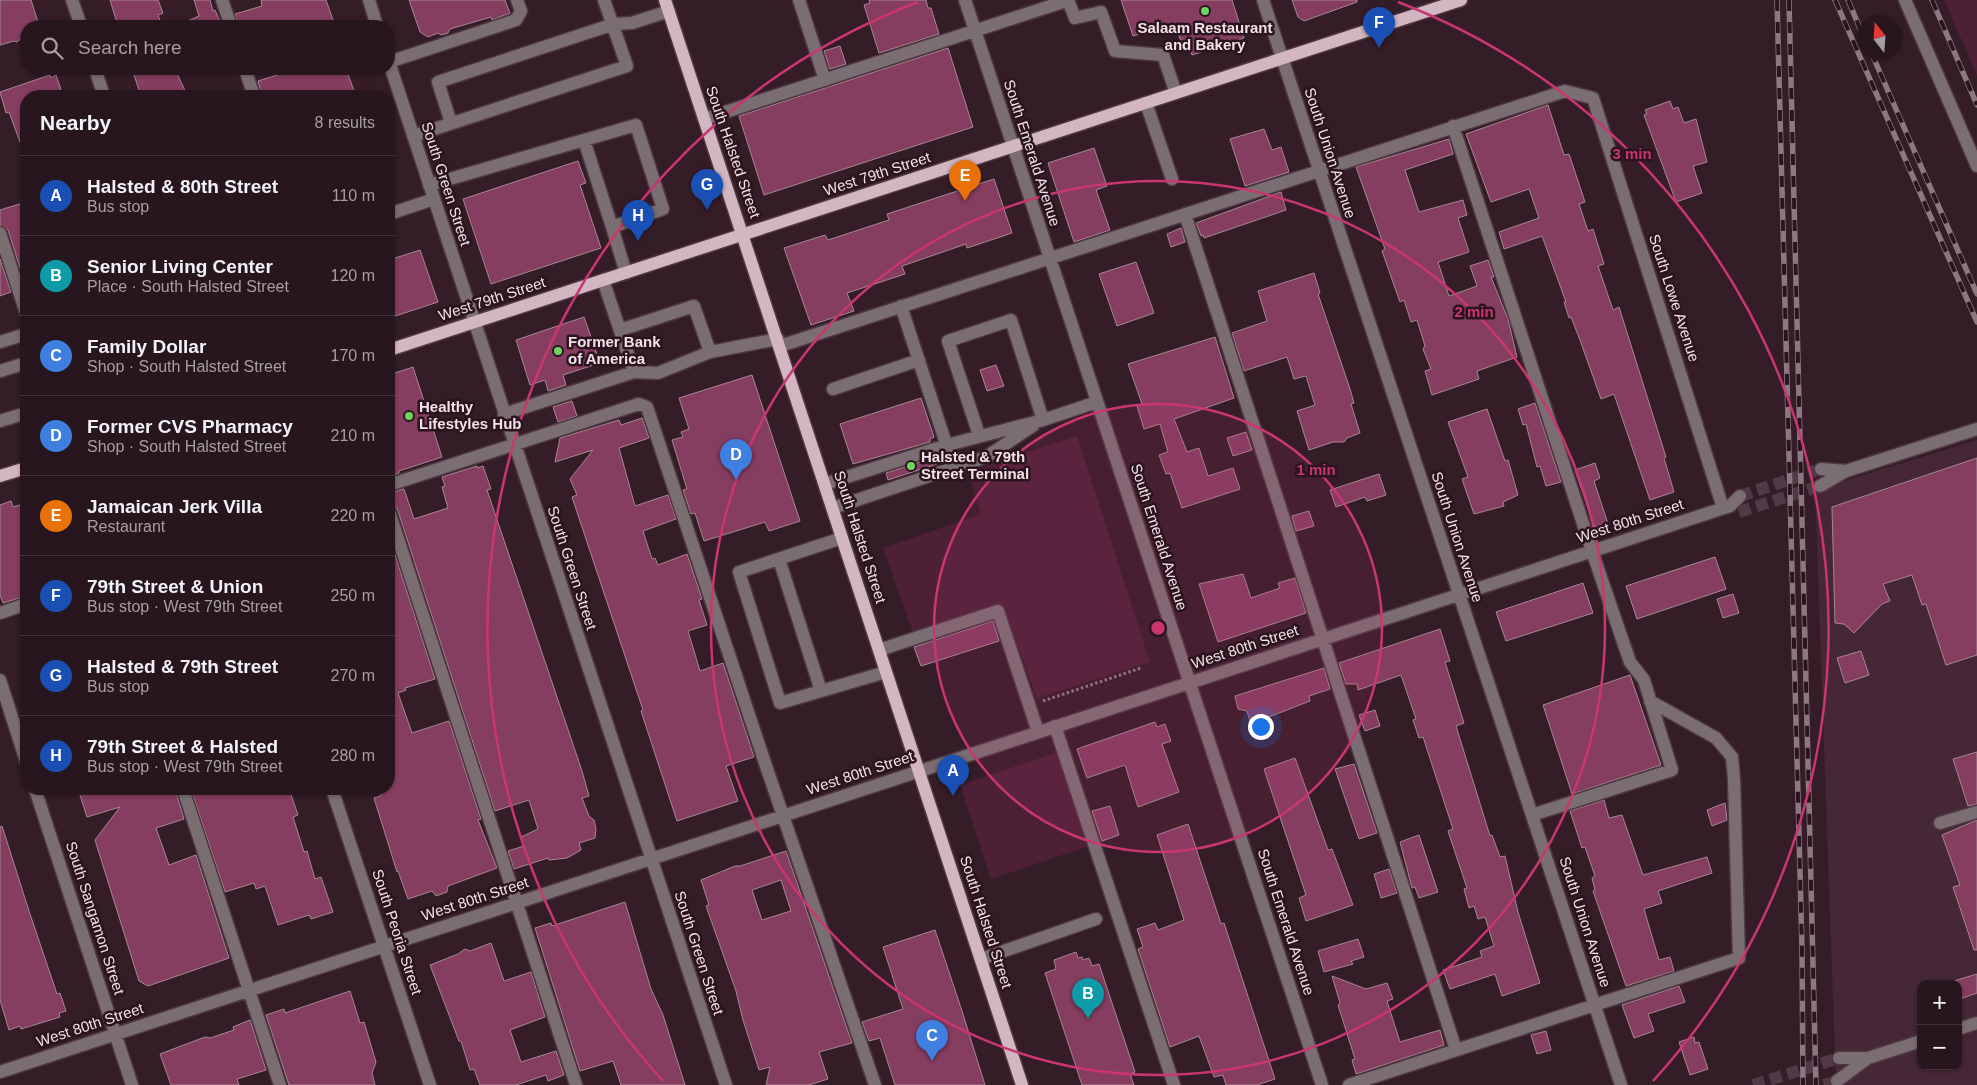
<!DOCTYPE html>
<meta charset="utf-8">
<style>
:root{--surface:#28161e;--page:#34232b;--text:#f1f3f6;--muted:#a59fa4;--line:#44353c;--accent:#6cd362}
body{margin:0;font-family:Arial,sans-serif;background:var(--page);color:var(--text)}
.controls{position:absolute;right:15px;bottom:15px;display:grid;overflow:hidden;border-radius:10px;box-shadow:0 1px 4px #0004}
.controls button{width:45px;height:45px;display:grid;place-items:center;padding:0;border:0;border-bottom:1px solid var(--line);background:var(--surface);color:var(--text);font:25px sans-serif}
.compass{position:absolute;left:1857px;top:15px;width:45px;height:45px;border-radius:50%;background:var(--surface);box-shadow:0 1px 4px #0004;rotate:343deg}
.you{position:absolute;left:1260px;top:726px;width:18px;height:18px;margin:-12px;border:4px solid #fff;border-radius:50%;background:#1a73e8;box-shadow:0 0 0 8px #1a73e833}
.badge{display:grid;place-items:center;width:32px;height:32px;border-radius:50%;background:var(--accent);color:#fff;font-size:16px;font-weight:700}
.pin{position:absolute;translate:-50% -41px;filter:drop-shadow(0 1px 2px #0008)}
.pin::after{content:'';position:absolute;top:26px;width:18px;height:15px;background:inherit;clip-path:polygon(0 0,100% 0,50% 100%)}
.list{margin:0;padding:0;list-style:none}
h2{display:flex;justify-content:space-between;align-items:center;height:65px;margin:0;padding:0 20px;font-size:21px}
h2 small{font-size:16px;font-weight:400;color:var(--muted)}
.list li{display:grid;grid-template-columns:32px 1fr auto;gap:15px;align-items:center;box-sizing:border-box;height:80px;padding:0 20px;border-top:1px solid var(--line)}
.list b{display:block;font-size:19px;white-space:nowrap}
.list p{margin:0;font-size:16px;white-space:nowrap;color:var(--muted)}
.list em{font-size:16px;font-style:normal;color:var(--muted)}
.icon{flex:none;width:28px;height:28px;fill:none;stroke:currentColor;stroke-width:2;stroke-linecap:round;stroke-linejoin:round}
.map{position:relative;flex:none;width:1977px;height:1085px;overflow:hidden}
.search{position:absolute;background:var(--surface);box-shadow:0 1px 4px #0004;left:20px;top:20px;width:375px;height:55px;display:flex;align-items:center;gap:12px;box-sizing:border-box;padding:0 18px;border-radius:20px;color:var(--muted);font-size:19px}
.panel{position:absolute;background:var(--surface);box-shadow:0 1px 4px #0004;left:20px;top:90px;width:375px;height:705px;border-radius:20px}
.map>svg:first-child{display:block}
</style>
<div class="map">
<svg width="1977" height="1085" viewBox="0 0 1977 1085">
<rect width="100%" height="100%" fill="#351d28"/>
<path fill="#452735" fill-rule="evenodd" d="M 1977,440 L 1977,1085 L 1836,1085 L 1815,490 ZM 1921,984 L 1958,984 L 1958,1066 L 1921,1066 Z"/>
<path fill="#4d2036" d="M 1944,0 L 1977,0 L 1977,75 Z
M 1077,436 L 1150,662 L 1037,698 L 1003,604 L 913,633 L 883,548 L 981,514 L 968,472 Z
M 1058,752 L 1089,846 L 991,879 L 960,785 Z"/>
<path fill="#853d60" stroke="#a68793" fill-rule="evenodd" d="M 0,0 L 31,0 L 38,22 L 35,23 L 36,26 L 26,26 L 26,34 L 17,42 L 14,41 L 0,45 Z
M 110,0 L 158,0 L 163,13 L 158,15 L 162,26 L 118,26 Z
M 194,0 L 210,0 L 213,11 L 215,10 L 222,26 L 176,26 L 199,16 Z
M 261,0 L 326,0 L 335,26 L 239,26 L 235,14 L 262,6 Z
M 409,0 L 505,0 L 510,13 L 492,20 L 491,17 L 450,29 L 448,33 L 441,35 L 438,33 L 428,37 L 420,32 Z
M 869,0 L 926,0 L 928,8 L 931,8 L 939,34 L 879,53 L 864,5 L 870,3 Z
M 1121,0 L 1232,0 L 1244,38 L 1192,55 L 1187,40 L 1181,42 L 1175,23 L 1133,36 Z
M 1292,0 L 1357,0 L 1357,2 L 1304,21 L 1298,17 Z
M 840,46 L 846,64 L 830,69 L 824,51 Z
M 948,48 L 973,127 L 764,195 L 739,116 Z
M 132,69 L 175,69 L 186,93 L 176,96 L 141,96 Z
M 296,69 L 346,69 L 356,96 L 262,96 L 258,81 Z
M 50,75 L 51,78 L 56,75 L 63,96 L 26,96 L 26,153 L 24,153 L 9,112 L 6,113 L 0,92 Z
M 1670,101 L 1673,109 L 1678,107 L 1684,123 L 1696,119 L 1707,162 L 1693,166 L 1702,193 L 1676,202 L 1644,115 L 1647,114 L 1645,110 Z
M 1548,105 L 1564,155 L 1569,154 L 1585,202 L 1579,204 L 1588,231 L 1593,229 L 1604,264 L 1598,266 L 1613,310 L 1619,307 L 1666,457 L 1664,458 L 1674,492 L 1650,500 L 1614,394 L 1601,399 L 1580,340 L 1571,317 L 1569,318 L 1564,302 L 1566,302 L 1542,236 L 1504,249 L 1499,232 L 1539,218 L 1529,189 L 1491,202 L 1466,134 Z
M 1264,129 L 1272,150 L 1281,147 L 1289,172 L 1245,186 L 1230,139 Z
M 1449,139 L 1453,154 L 1405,170 L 1419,212 L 1463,200 L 1467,215 L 1458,218 L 1469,252 L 1438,262 L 1449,296 L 1477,286 L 1470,266 L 1488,260 L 1494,277 L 1491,277 L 1508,319 L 1517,357 L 1477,371 L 1479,379 L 1432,395 L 1425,371 L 1431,369 L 1423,349 L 1425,346 L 1417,320 L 1411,322 L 1404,300 L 1400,302 L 1382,251 L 1385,249 L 1356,167 Z
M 1094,148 L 1107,186 L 1096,190 L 1110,230 L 1074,242 L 1048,163 Z
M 578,161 L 586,183 L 580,185 L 601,248 L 491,284 L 463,199 Z
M 994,179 L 1012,233 L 967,248 L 966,244 L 902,266 L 905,274 L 847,293 L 854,311 L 811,325 L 784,248 L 825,235 L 828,240 L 889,220 L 887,214 Z
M 1281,192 L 1286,210 L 1204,238 L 1203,235 L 1201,236 L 1196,223 Z
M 26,202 L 26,287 L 8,230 L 0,225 L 0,210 Z
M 1181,228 L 1185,242 L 1171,247 L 1167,234 Z
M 420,250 L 438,302 L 389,318 L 389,260 Z
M 0,259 L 11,292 L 0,296 Z
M 1136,262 L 1154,313 L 1117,326 L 1099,274 Z
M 1314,273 L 1320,293 L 1318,294 L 1350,389 L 1354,403 L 1351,404 L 1360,433 L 1347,438 L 1344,442 L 1333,442 L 1309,450 L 1297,411 L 1315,405 L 1306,376 L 1294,379 L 1287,357 L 1244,371 L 1232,333 L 1267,321 L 1258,291 Z
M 584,317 L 600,363 L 563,375 L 566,385 L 548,391 L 545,380 L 530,385 L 516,340 Z
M 1215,337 L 1234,398 L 1174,419 L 1187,452 L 1199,448 L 1208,476 L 1233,468 L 1240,489 L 1182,508 L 1170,473 L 1166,474 L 1159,455 L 1168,452 L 1160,424 L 1144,429 L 1137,406 L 1142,404 L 1128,364 Z
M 996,365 L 1004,386 L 987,391 L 980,370 Z
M 413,367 L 442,457 L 399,471 L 399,473 L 389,477 L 389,375 Z
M 752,375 L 800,521 L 769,531 L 765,522 L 704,541 L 695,513 L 691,514 L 683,490 L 687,489 L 672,440 L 683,437 L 681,432 L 689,429 L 679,398 Z
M 921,398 L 934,437 L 930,439 L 930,442 L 853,464 L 840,424 Z
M 572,401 L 577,416 L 558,422 L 553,407 Z
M 1535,403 L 1561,482 L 1546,486 L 1540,466 L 1537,467 L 1526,424 L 1523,425 L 1518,409 Z
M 1487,409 L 1505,461 L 1508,460 L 1518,495 L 1503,502 L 1504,506 L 1474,514 L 1462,479 L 1468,477 L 1448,422 Z
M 642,418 L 649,438 L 619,448 L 635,506 L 668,495 L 676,519 L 643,531 L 652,559 L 655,558 L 658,565 L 687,554 L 702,599 L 699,600 L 707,625 L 688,631 L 700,671 L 723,663 L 754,757 L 726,766 L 738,801 L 677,821 L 641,711 L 643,710 L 572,497 L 577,495 L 570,479 L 593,450 L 555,462 L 560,438 L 619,420 L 621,425 Z
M 1246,432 L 1252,450 L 1233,456 L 1227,438 Z
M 935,457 L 937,464 L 888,480 L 886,473 Z
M 1977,458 L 1977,655 L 1946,665 L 1926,604 L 1922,605 L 1912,575 L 1883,584 L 1890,601 L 1882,604 L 1854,633 L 1844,624 L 1835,623 L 1832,507 Z
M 1595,463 L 1600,478 L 1594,481 L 1609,527 L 1596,531 L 1575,470 Z
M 477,466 L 477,468 L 483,466 L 491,489 L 487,490 L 582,771 L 589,796 L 582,798 L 589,816 L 594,820 L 596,829 L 595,838 L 579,843 L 581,850 L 567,858 L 549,860 L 548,858 L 514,869 L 508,851 L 524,846 L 521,837 L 538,829 L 529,800 L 495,811 L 397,508 L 389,503 L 389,493 L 404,489 L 414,519 L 448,508 L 442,487 L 445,486 L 442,477 Z
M 1379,474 L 1386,495 L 1367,501 L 1365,497 L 1336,507 L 1330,490 Z
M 11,501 L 13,507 L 26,503 L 26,596 L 3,603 L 0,595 L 0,505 Z
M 1309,511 L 1314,526 L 1296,531 L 1292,516 Z
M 389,536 L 435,679 L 405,688 L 406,690 L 398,693 L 412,733 L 449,721 L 481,819 L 478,820 L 497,868 L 448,886 L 447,892 L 436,896 L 432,891 L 408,899 L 398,871 L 397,872 L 374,798 L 381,796 L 378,789 L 389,789 Z
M 1715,557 L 1726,589 L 1637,619 L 1626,586 Z
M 1243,574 L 1251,598 L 1280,588 L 1278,583 L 1295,578 L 1306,613 L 1218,642 L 1199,584 Z
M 1583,583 L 1593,613 L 1506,641 L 1496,612 Z
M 1733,594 L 1739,613 L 1723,618 L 1717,599 Z
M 993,621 L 999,641 L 921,666 L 914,647 Z
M 1440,629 L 1450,661 L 1445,662 L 1464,723 L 1456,726 L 1490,836 L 1492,835 L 1500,857 L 1505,856 L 1518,912 L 1540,983 L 1502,996 L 1495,974 L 1450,989 L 1443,970 L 1482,957 L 1480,951 L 1494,946 L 1485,917 L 1478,919 L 1474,906 L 1469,908 L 1464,889 L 1467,888 L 1448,831 L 1453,829 L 1423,737 L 1419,738 L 1413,720 L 1416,719 L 1401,675 L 1358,690 L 1357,684 L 1346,684 L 1339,663 Z
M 1861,651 L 1869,675 L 1845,683 L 1837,658 Z
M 1324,668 L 1330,689 L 1309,696 L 1310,701 L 1251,724 L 1247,711 L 1238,709 L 1235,696 Z
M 1630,675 L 1661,765 L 1572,794 L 1543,705 Z
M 1375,710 L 1380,726 L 1365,731 L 1359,715 Z
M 1155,722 L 1157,727 L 1165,724 L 1171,741 L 1162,744 L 1179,792 L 1138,807 L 1125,765 L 1087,778 L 1077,749 Z
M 1977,752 L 1977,804 L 1968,806 L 1953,759 Z
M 1295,758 L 1328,850 L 1332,849 L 1353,905 L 1306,921 L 1299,898 L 1306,895 L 1264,769 Z
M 1354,764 L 1377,833 L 1359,839 L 1335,769 Z
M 78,789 L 175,789 L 184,819 L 156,828 L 169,865 L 196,855 L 229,958 L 148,986 L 139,981 L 95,840 L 120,807 L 87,817 Z
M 191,789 L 289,789 L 298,815 L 293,817 L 304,852 L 307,851 L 315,879 L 321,877 L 333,912 L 311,919 L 309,915 L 278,925 L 265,886 L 256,889 L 254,883 L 225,892 Z
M 1604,800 L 1609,818 L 1622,815 L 1643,875 L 1707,857 L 1712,873 L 1658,891 L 1662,903 L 1644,909 L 1659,960 L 1670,957 L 1674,971 L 1626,986 L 1593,891 L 1595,890 L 1592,878 L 1595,876 L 1585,847 L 1582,848 L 1570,811 Z
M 1725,803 L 1727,820 L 1712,826 L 1707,810 Z
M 1110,806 L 1119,835 L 1102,841 L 1092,811 Z
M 1977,820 L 1977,950 L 1974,950 L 1953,887 L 1960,885 L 1942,835 Z
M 1188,824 L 1221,924 L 1224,923 L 1275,1079 L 1257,1085 L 1226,1085 L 1223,1075 L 1214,1077 L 1199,1036 L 1170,1047 L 1138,949 L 1143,947 L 1137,929 L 1155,923 L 1158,930 L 1184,920 L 1157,835 Z
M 2,826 L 29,911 L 57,994 L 60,993 L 66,1011 L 59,1013 L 60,1017 L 21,1029 L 20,1026 L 9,1030 L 0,1000 L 0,827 Z
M 1419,835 L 1438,892 L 1419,898 L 1415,887 L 1412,888 L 1400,842 Z
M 786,851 L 852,1043 L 819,1052 L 828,1079 L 809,1085 L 766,1085 L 770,1067 L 759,1070 L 743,1020 L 736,991 L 706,906 L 709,905 L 701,880 L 735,866 L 740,866 ZM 781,880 L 791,911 L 762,920 L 752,890 Z
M 1389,869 L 1397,893 L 1381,898 L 1374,874 Z
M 625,902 L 651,989 L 663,1015 L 685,1085 L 621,1085 L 613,1061 L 580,1071 L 535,928 L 551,923 L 552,926 Z
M 935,930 L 962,1011 L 985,1085 L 895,1085 L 880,1038 L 869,1041 L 862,1022 L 903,1009 L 883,947 Z
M 1358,939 L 1364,957 L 1351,961 L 1353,964 L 1324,972 L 1318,951 Z
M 491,943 L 504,981 L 531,972 L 545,1017 L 510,1030 L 521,1062 L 556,1051 L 564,1075 L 548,1081 L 546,1075 L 516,1085 L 480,1085 L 474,1069 L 470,1070 L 461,1041 L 459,1041 L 430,965 L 458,954 L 465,949 L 470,951 Z
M 1076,952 L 1078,958 L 1082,957 L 1083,960 L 1089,958 L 1092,966 L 1099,964 L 1135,1072 L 1130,1074 L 1134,1085 L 1082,1085 L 1045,973 L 1056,969 L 1054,960 Z
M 1977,974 L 1977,993 L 1960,999 L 1958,984 L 1954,981 Z
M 1332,976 L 1366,989 L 1387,983 L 1393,999 L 1387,1001 L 1400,1042 L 1440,1030 L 1444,1045 L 1356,1074 L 1352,1060 L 1355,1059 L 1338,1005 L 1340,1003 Z
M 1679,986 L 1685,1002 L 1648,1014 L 1654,1031 L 1634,1038 L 1622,1005 Z
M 350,991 L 360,1023 L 364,1022 L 376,1062 L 372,1073 L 375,1085 L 289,1085 L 266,1015 L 284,1009 L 285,1013 Z
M 250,1020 L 266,1070 L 237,1079 L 239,1085 L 171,1085 L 160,1054 L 205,1037 L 210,1038 L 234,1030 L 233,1027 Z
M 1546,1031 L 1551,1050 L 1537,1054 L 1531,1035 Z
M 1694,1037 L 1695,1043 L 1699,1042 L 1708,1069 L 1690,1075 L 1679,1042 Z"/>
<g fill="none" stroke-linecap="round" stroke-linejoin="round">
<path stroke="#513a45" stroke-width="12" stroke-dasharray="12 6" stroke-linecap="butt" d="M 1740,496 L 1821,469
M 1739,512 L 1820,486
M 1753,1085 L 1839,1058
M 1824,1085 L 1837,1081"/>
<defs>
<path id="minor" d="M 72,0 L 81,26
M 222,0 L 231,26
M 369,0 L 377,26
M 799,0 L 825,80
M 965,0 L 1322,1085
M 1068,0 L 1075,18 L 1101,12 L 1115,51 L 1163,55 L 1176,93
M 1263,0 L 1621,1085
M 1905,0 L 1977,166
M 389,62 L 726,1085
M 389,62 L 516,20 L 521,11 L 517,0
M 95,69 L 104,96
M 245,69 L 254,96
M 1146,103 L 1172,179
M 704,119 L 1069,0
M 451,123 L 438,82 L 614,24 L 632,23 L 669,11
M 1453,126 L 1592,551 L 1630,662 L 1644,680 L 1672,770 L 1532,815
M 413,136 L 627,66 L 604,0
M 584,140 L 612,227
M 429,185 L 636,125 L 663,209 L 612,227 L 626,273
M 389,214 L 434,199
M 1185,214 L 1456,1050
M 0,233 L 26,313
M 901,306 L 954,468
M 620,330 L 694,306 L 710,352 L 658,373 L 634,372
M 0,342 L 26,334
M 780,346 L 1565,91 L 1593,98 L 1723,508
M 710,352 L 778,339
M 0,371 L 26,363
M 833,389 L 919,360
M 504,414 L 634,372 L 603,280
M 0,421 L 26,413
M 979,435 L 948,341 L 1011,320 L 1043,420
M 1821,469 L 1846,471
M 825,484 L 947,445 L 1043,420 L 1097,402
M 389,485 L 639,404 L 647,407 L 765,763 L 875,1085
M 1820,486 L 1846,471 L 1977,429
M 833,508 L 986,457 L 1034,425
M 389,511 L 576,1085
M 842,538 L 739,572 L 780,703 L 886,672
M 779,559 L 821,691
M 0,613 L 26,604
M 879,650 L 998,611 L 1038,732
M 0,680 L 26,761
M 1055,726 L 1174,1085
M 35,789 L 132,1085
M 183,789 L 280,1085
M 332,789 L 430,1085
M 1940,823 L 1977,812
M 981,959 L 1096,919
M 1958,1029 L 1977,1023
M 1839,1058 L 1868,1058
M 0,1072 L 1730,506 L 1740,496
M 1837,1081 L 1868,1058 L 1921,1041
M 1349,1085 L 1739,958 L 1734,779 L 1732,757 L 1716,738 L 1650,701"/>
<path id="major" d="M 665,0 L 1022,1085
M 389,350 L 1461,0
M 0,476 L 26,468"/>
</defs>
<use href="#minor" stroke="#4f3843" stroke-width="15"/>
<use href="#major" stroke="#4f3843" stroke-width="15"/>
<path stroke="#8e7982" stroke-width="3" stroke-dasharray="2.5 2.5" stroke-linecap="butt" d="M 1043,701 L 1141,668"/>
<use href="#minor" stroke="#7b6e73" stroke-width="12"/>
<use href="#major" stroke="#d2b6c1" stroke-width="12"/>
<defs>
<path id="rail" d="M 1777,0 L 1802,949 L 1803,1085
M 1789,0 L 1816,1085
M 1835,0 L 1977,322
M 1848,0 L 1864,38
M 1932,0 L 1977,105
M 1871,52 L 1977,294"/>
</defs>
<use href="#rail" stroke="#8d7881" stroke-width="5.5"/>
<use href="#rail" stroke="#2b141e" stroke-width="4" stroke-dasharray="11" stroke-linecap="butt"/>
</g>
<circle cx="1158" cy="628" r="224" fill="#c93670" fill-opacity=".12"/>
<g fill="none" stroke="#c93670" stroke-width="2.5">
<circle cx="1158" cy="628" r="224"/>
<circle cx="1158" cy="628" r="447"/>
<path d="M663 1081A671 671 0 0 1 918 2M1398 2A671 671 0 0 1 1653 1081"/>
</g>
<g fill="#6cd362" stroke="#2b141e" stroke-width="2">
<circle cx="1205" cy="11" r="5"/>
<circle cx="558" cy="351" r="5"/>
<circle cx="409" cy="416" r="5"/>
<circle cx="911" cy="466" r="5"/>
</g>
<g text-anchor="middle" stroke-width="5" stroke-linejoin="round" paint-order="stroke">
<g font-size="15" font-weight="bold" fill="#f2e1e8" stroke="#2b141e" text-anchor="start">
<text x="1205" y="33" text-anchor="middle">Salaam Restaurant<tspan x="1205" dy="17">and Bakery</tspan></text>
<text x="568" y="347">Former Bank<tspan x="568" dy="17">of America</tspan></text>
<text x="419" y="412">Healthy<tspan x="419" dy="17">Lifestyles Hub</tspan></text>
<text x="921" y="462">Halsted &amp; 79th<tspan x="921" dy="17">Street Terminal</tspan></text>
</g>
<g font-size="15" fill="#f2e1e8" stroke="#2b141e">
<text transform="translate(733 152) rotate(71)" y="5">South Halsted Street</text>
<text transform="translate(1032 153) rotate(72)" y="5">South Emerald Avenue</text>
<text transform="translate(1330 153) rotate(72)" y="5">South Union Avenue</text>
<text transform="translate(877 174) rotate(-18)" y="5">West 79th Street</text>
<text transform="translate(446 184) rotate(72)" y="5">South Green Street</text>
<text transform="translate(1674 298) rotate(72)" y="5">South Lowe Avenue</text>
<text transform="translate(492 299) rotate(-18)" y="5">West 79th Street</text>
<text transform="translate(1630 521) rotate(-18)" y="5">West 80th Street</text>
<text transform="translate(860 537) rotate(72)" y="5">South Halsted Street</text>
<text transform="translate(1159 537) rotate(72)" y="5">South Emerald Avenue</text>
<text transform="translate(1457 537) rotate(72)" y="5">South Union Avenue</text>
<text transform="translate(572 568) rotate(72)" y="5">South Green Street</text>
<text transform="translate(1245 647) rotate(-18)" y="5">West 80th Street</text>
<text transform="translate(860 773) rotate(-18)" y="5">West 80th Street</text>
<text transform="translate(475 899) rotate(-18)" y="5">West 80th Street</text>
<text transform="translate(95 918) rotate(72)" y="5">South Sangamon Street</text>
<text transform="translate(986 922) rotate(72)" y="5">South Halsted Street</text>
<text transform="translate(1286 922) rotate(72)" y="5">South Emerald Avenue</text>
<text transform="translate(1585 922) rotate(72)" y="5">South Union Avenue</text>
<text transform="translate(397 932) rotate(72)" y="5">South Peoria Street</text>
<text transform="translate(699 953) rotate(72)" y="5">South Green Street</text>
<text transform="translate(90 1025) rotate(-18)" y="5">West 80th Street</text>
</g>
</g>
<circle cx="1158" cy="628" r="8" fill="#c93670" stroke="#2b141e" stroke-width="2.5"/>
<g font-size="15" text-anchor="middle" font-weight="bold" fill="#c93670" stroke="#2b141e" stroke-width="5" stroke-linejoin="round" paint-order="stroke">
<text x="1632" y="159">3 min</text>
<text x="1474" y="317">2 min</text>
<text x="1316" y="475">1 min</text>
</g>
</svg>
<div class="controls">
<button>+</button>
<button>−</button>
</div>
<svg class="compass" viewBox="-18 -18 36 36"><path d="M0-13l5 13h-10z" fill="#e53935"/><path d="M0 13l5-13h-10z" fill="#a59fa4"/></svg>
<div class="you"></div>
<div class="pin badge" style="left:953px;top:796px;background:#1a4fb4">A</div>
<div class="pin badge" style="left:1088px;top:1019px;background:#0f9aa8">B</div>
<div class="pin badge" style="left:932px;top:1061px;background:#3f7fe0">C</div>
<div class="pin badge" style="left:736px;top:480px;background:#3f7fe0">D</div>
<div class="pin badge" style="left:965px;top:201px;background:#e8710a">E</div>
<div class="pin badge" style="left:1379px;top:48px;background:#1a4fb4">F</div>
<div class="pin badge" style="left:707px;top:210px;background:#1a4fb4">G</div>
<div class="pin badge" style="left:638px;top:241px;background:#1a4fb4">H</div>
<div class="search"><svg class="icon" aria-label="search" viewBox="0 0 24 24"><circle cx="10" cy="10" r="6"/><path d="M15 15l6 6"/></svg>Search here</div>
<section class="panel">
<h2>Nearby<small>8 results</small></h2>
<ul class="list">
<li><span class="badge" style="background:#1a4fb4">A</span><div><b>Halsted &amp; 80th Street</b><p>Bus stop</p></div><em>110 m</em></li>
<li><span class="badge" style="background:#0f9aa8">B</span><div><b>Senior Living Center</b><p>Place · South Halsted Street</p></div><em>120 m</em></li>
<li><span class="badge" style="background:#3f7fe0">C</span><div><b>Family Dollar</b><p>Shop · South Halsted Street</p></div><em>170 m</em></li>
<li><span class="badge" style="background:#3f7fe0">D</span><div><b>Former CVS Pharmacy</b><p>Shop · South Halsted Street</p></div><em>210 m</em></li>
<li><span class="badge" style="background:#e8710a">E</span><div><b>Jamaican Jerk Villa</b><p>Restaurant</p></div><em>220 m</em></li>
<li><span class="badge" style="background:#1a4fb4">F</span><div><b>79th Street &amp; Union</b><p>Bus stop · West 79th Street</p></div><em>250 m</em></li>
<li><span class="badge" style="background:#1a4fb4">G</span><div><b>Halsted &amp; 79th Street</b><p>Bus stop</p></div><em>270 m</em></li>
<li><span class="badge" style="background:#1a4fb4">H</span><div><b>79th Street &amp; Halsted</b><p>Bus stop · West 79th Street</p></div><em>280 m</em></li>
</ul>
</section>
</div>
